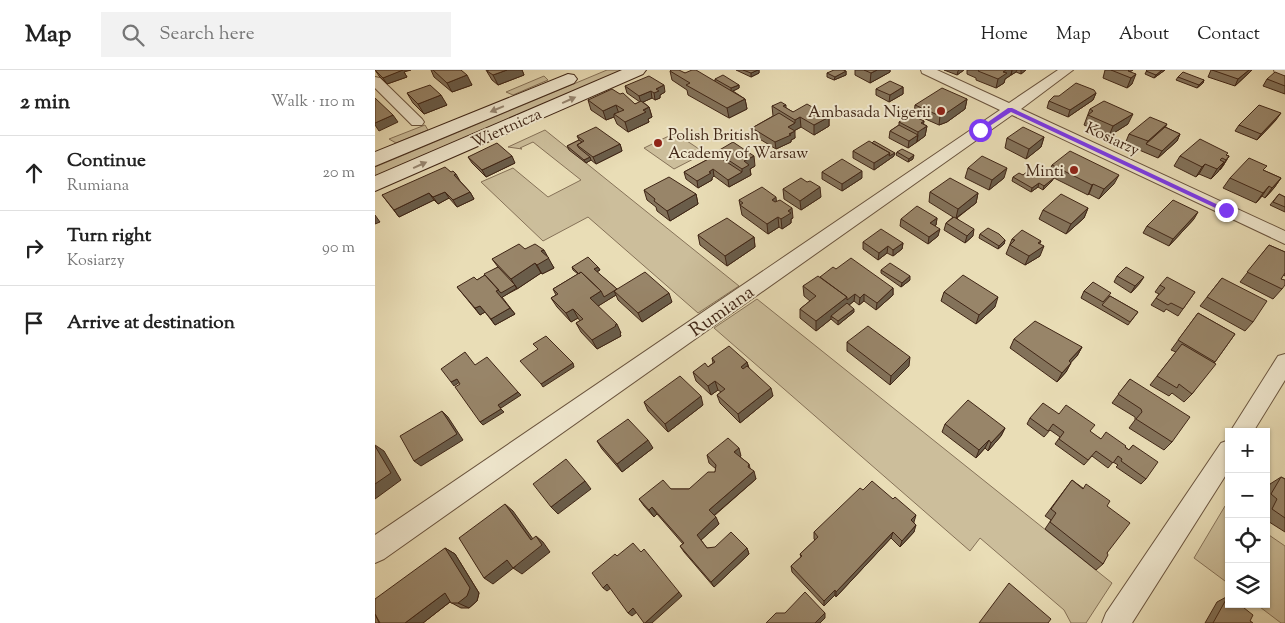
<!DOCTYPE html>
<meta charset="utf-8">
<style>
:root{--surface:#fff;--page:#f2f2f2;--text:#222;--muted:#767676;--line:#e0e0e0}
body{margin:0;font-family:"Sorts Mill Goudy",serif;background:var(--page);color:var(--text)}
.controls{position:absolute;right:15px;bottom:15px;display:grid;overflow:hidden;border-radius:0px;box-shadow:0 1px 4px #0004}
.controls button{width:45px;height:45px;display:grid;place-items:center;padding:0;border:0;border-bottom:1px solid var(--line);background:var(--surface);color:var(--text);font:25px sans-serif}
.stop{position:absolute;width:15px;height:15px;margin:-11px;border:4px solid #7c3aed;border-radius:50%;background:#fff}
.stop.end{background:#7c3aed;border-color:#fff;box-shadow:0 1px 5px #0008}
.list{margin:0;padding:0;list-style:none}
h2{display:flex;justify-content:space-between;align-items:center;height:65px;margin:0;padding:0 20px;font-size:21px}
h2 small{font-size:16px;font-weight:400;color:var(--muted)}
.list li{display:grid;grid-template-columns:32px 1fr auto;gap:15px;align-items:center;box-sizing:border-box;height:75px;padding:0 20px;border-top:1px solid var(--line)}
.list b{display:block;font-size:19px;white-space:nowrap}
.list p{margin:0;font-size:16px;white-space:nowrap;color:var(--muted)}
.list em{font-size:16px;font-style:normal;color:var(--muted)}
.icon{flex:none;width:28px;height:28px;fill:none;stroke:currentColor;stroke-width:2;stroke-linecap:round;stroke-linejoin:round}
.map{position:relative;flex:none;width:910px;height:553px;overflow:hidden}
header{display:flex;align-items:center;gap:30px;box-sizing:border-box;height:70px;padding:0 25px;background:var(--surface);border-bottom:1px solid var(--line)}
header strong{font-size:24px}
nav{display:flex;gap:28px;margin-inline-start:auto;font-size:18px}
.search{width:350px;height:45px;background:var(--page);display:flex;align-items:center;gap:12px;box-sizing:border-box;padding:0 18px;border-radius:0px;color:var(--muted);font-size:19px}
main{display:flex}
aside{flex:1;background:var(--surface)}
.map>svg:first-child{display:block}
</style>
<header>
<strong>Map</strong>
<div class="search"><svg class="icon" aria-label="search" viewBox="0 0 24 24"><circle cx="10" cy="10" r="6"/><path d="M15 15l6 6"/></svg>Search here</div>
<nav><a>Home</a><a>Map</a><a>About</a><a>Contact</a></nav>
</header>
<main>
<aside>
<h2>2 min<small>Walk · 110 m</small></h2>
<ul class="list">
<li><svg class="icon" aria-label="ahead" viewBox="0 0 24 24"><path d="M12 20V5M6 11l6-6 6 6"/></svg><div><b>Continue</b><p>Rumiana</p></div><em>20 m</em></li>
<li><svg class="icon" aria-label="right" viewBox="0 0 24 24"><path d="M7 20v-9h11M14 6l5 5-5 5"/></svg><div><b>Turn right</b><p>Kosiarzy</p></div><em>90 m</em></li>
<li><svg class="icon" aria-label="arrive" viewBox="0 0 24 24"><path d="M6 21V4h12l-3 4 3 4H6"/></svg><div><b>Arrive at destination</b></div></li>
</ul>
</aside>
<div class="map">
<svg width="910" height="553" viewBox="0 0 910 553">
<rect width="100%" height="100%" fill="#e9ddb6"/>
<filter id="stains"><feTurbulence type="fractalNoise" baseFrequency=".004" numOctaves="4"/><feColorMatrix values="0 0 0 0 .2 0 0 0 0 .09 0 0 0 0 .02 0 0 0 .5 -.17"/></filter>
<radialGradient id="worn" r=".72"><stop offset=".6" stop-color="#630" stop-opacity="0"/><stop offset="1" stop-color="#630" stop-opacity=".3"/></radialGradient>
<path fill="#ccbe9b" stroke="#867258" d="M 232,0 L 247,0 L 0,106 L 0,97 Z
M 169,6 L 173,10 L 138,25 L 131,22 Z
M 50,55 L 53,60 L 21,73 L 14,69 Z
M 170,60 L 364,216 L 323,243 L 213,147 L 168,171 L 106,112 L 138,98 L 173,127 L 206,110 L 158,72 L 145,78 L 147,79 L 133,77 Z
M 300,63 L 330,83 L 299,99 L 269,78 Z
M 382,229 L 737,513 L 711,553 L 696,553 L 689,540 L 605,468 L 595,481 L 339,258 Z
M 850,436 L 854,438 L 854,514 L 819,488 Z
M 891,463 L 910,476 L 910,553 L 906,553 L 881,534 L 891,534 Z"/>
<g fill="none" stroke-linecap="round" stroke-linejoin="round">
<defs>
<path id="minor" d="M 546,0 L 562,0 L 634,33 L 683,0 L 698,0 L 646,39 L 910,161 L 910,174 L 637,45 L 9,489 L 0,493 L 0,465 L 625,40 L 547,3 Z
M 899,0 L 910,0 L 910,6 L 900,3 Z
M 0,7 L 5,8 L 47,49 L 49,52 L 47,55 L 37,55 L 0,18 Z
M 910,284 L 910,310 L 878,362 L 855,362 L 903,286 Z
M 854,370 L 854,400 L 757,553 L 727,553 L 731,543 L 846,373 Z"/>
<path id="secondary" d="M 247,0 L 271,0 L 268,4 L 0,121 L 0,106 Z
M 193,4 L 199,5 L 202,9 L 199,13 L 0,96 L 0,82 Z"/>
</defs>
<use href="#minor" stroke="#6a543e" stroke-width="2"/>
<use href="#secondary" stroke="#402616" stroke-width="2"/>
<use href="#minor" fill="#f1e9d0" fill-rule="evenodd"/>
<use href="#secondary" fill="#f1e9d0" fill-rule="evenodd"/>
</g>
<path fill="#83725a" stroke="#402616" d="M 0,0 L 29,2 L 32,7 L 12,14 L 4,6 Z
M 56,0 L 86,0 L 97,15 L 77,22 L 59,7 Z
M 111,0 L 147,0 L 149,5 L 123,15 L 117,10 Z
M 361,0 L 384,0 L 384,3 L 376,7 Z
M 480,0 L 515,0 L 515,2 L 495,13 L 480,5 Z
M 569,0 L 589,0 L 582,5 Z
M 592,0 L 651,0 L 646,4 L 641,2 L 630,9 L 629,13 L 621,18 L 601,10 L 601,8 L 592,4 Z
M 730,0 L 758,0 L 755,2 L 757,14 L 752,18 L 728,8 Z
M 772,0 L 790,0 L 779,8 L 770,4 Z
M 836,0 L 877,0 L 860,16 L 833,7 Z
M 295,1 L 310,3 L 340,11 L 340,9 L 364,15 L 364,18 L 358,21 L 370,29 L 372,39 L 354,48 L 313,25 L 312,20 L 297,10 Z
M 471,1 L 471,5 L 459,10 L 452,7 L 452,3 Z
M 910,6 L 910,24 L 888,16 L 892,9 Z
M 803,7 L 829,10 L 828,13 L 822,18 L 801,10 Z
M 250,16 L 290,22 L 285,25 L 285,28 L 280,30 L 277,28 L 268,32 L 274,37 L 277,47 L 273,49 L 274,52 L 253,62 L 242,54 L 239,47 L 231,50 L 216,40 L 213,30 L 260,34 L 265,32 L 252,23 Z
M 528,17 L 528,24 L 514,32 L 501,25 L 501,19 Z
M 32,23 L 72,35 L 49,44 L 38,33 Z
M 721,23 L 718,30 L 693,47 L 672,38 L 674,31 Z
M 592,29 L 590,39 L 572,52 L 564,55 L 539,44 L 540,35 Z
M 411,35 L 411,38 L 418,42 L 454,47 L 454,56 L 439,65 L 426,57 L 419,61 L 420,68 L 416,70 L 416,72 L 401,79 L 378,65 L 377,58 L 398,46 L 397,36 Z
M 715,39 L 753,54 L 734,66 L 709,55 Z
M 901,50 L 882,70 L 860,61 L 864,55 Z
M 549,51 L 548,54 L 552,56 L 550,66 L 533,78 L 514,68 L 515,61 L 524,55 L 524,52 Z
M 790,57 L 805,64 L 802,71 L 783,88 L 750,74 L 754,64 Z
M 202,66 L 245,74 L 247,81 L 221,94 L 216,90 L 211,93 L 194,80 L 192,76 L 204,70 Z
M 669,67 L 666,77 L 651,89 L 630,78 L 632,68 Z
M 478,81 L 519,86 L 499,100 L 478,88 Z
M 341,82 L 380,96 L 375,99 L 376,105 L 354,117 L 339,106 L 337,108 L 337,110 L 323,118 L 311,109 L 309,102 L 341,85 Z
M 522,82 L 538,89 L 533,92 L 521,85 Z
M 851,85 L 854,86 L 848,96 L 836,109 L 824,104 L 821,107 L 799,96 L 805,86 Z
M 93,87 L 140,93 L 111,107 L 97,93 Z
M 677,95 L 739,114 L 724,129 L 714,124 L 713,125 L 673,105 Z
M 892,96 L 888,100 L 906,108 L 899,118 L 890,128 L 887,126 L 881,133 L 848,118 L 855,108 Z
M 593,98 L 629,108 L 614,120 L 590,108 Z
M 447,102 L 487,108 L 467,121 L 447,109 Z
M 648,105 L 677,111 L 668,120 L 663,117 L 656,122 L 637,111 L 638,107 Z
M 85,111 L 95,122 L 99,129 L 82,137 L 74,128 L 63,134 L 59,130 L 24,147 L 7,125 Z
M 432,112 L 446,127 L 426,140 L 409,129 L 408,119 Z
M 269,120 L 321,124 L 323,134 L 295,151 L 282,141 L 281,137 L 272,130 Z
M 555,122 L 603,123 L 601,133 L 582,148 L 598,166 L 590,173 L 569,160 L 571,153 L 578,147 L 554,132 Z
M 904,124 L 910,127 L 910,142 L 895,135 Z
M 364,130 L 402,132 L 418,148 L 416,149 L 416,153 L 407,159 L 404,157 L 393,164 L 367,145 Z
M 713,138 L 709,148 L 691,164 L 664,149 L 668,140 Z
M 562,148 L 561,155 L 559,156 L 563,166 L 553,174 L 525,156 L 526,149 Z
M 819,149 L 794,176 L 768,163 L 772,156 Z
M 605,164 L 630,170 L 629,174 L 623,179 L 604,168 Z
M 323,165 L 379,167 L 380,177 L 352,196 L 325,175 Z
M 637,169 L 665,186 L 650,195 L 631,184 Z
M 488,172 L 528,173 L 527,179 L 518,186 L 512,183 L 503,190 L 488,179 Z
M 894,175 L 910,182 L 910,206 L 908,205 L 906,209 L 907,219 L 898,229 L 865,212 Z
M 150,179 L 172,187 L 179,198 L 167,204 L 166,203 L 142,219 L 127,227 L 140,244 L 120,255 L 110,242 L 105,245 L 82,217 L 102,210 L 123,197 L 117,189 Z
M 197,197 L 223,197 L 225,200 L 222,202 L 242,219 L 297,232 L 267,252 L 243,230 L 241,225 L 231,231 L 223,236 L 246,263 L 245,264 L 246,266 L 222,279 L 206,262 L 201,253 L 205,251 L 203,248 L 196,252 L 182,237 L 176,228 L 181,225 L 178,219 L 203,204 L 198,200 Z
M 461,199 L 518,218 L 518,225 L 501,240 L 489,231 L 484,235 L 479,231 L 474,235 L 479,242 L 463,255 L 456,249 L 441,261 L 425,248 L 425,239 L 435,231 L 429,226 L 428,216 Z
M 506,200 L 535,210 L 526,217 L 506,203 Z
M 742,206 L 765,213 L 756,223 L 739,212 Z
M 847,208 L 878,252 L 870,261 L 825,236 Z
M 785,215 L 820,222 L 803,246 L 791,239 L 789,242 L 776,235 L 784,224 L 780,222 Z
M 709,221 L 735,226 L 763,242 L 753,255 L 706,228 Z
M 569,222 L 620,237 L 601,254 L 566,231 Z
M 823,243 L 860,264 L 817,324 L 809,332 L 797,323 L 794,326 L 775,315 L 801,282 L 796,280 Z
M 639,269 L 707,277 L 702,286 L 696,292 L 691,302 L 682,312 L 635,278 Z
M 472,272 L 534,296 L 515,315 L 472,281 Z
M 337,288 L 372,292 L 374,298 L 398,326 L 365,353 L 345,333 L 342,325 L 346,322 L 343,320 L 336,325 L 321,311 L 318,302 L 333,297 L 338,293 Z
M 755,309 L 797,372 L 789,380 L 754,358 L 760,350 L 760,347 L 737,333 Z
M 269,332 L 328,335 L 293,362 L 273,341 Z
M 684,344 L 715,362 L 726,369 L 750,377 L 754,380 L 758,375 L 771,409 L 766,414 L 741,397 L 743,395 L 738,392 L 733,398 L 717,386 L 709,395 L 680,374 L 685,367 L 675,360 L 669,367 L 652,354 L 655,348 Z
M 570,354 L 630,358 L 626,366 L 613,381 L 610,378 L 601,388 L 567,362 Z
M 222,371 L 278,378 L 247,402 L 227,379 Z
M 332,385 L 366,386 L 365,387 L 374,394 L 375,398 L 381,409 L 339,446 L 344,454 L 326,470 L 332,478 L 372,478 L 374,484 L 339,517 L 309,482 L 305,476 L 308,474 L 282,444 L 279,447 L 269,436 L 264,429 L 296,419 L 314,419 L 340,402 L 341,399 L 334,393 Z
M 906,407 L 910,409 L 910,462 L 891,450 L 891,421 L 895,414 Z
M 697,410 L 732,436 L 732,483 L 728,494 L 721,500 L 670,459 L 676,450 L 670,446 Z
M 488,420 L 539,452 L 539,462 L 525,477 L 516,468 L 461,527 L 460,525 L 449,536 L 417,502 L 416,496 L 426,487 L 425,484 L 440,470 L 439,469 L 439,462 Z
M 70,478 L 80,484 L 104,523 L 102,531 L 94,538 L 86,538 L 75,532 L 48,553 L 0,553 Z
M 853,526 L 875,551 L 878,553 L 830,553 L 842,532 Z"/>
<path fill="#6a5d4a" stroke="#402616" d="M 27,0 L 36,0 L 29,2 L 32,7 L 12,14 L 8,8 Z
M 132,0 L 147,0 L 149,5 L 123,15 L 118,5 Z
M 383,0 L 384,0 L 384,3 L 376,7 L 376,3 Z
M 502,0 L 515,0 L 515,2 L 495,13 L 496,3 Z
M 584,0 L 589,0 L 582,5 L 583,1 Z
M 631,0 L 637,0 L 636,5 L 630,9 L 629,13 L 621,18 L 623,9 L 628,2 Z
M 637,0 L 642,0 L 641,2 L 636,5 Z
M 646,0 L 651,0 L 646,4 Z
M 787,0 L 790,0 L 779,8 L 781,5 Z
M 874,0 L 877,0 L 860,16 L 863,9 Z
M 471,1 L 471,5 L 459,10 L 460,7 Z
M 761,4 L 757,14 L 752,18 L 756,8 Z
M 92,5 L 97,15 L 77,22 L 72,13 Z
M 829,10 L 828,13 L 822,18 L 824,15 Z
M 289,15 L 290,22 L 285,25 L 285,28 L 280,30 L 279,23 L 281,19 Z
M 364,15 L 364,18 L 356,22 L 356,18 Z
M 528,17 L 528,24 L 514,32 L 515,25 Z
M 276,21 L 277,28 L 266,33 L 264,26 Z
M 721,23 L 718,30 L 693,47 L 695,40 Z
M 66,25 L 72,35 L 49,44 L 43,34 Z
M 370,29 L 372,39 L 354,48 L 352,38 Z
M 592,29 L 590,39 L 572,52 L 564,55 L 565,46 Z
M 241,35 L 244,44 L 239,44 L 239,47 L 231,50 L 228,41 Z
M 274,37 L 277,47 L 273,49 L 274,52 L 253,62 L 250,52 Z
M 906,43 L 901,50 L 882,70 L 886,64 Z
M 758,44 L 753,54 L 734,66 L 738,56 Z
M 18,45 L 23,52 L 4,61 L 0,55 L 0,53 Z
M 425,47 L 426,57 L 413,64 L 413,57 L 420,53 L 420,50 Z
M 454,47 L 454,56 L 439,65 L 439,55 Z
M 549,51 L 548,59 L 552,56 L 550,66 L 542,72 L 543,62 L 546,53 Z
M 792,54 L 787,64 L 771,74 L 773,71 Z
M 420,61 L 420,68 L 416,70 L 416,72 L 401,79 L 400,72 Z
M 805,64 L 802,71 L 783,88 L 787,81 Z
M 543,65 L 542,72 L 533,78 L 534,71 Z
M 669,67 L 666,77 L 651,89 L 654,79 Z
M 245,74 L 247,81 L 221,94 L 218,87 Z
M 515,83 L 520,83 L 519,86 L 499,100 L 499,93 Z
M 539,85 L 538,89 L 533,92 L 534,89 Z
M 137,86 L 140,93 L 111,107 L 107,100 Z
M 379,86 L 380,96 L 375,99 L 376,105 L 354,117 L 353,110 L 367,102 L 367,99 L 369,91 Z
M 854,86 L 848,96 L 845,100 L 851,90 Z
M 215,87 L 216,90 L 211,93 L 209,90 Z
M 849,92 L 843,102 L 836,109 L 842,99 Z
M 830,94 L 824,104 L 821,107 L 827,97 Z
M 632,98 L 629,108 L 614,120 L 617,110 Z
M 338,99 L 339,106 L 337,108 L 337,110 L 323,118 L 322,111 Z
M 487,101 L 487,108 L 467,121 L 467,114 Z
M 81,104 L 85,111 L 83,112 L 79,105 Z
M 744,105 L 739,114 L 724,129 L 729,119 Z
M 679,108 L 677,111 L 668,120 L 669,116 Z
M 906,108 L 899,118 L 890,128 L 897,118 Z
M 664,113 L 663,117 L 656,122 L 657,118 Z
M 718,114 L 714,124 L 713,125 L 717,115 Z
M 894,116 L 887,126 L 881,133 L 888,123 Z
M 445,117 L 446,127 L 426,140 L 425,131 Z
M 70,122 L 74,128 L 63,134 L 58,127 Z
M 95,122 L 99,129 L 82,137 L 78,130 Z
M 54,123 L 59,130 L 24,147 L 19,140 Z
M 603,123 L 601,133 L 581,148 L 583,139 Z
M 321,124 L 323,134 L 295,151 L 292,141 Z
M 401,127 L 402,137 L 397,130 Z
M 417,138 L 418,148 L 416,149 L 416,153 L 407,159 L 406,149 L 413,141 Z
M 713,138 L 709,148 L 691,164 L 696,154 Z
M 823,142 L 819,149 L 794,176 L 798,169 Z
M 0,145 L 5,152 L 0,154 Z
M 403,147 L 404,157 L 393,164 L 392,154 Z
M 562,148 L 561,155 L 554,160 L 555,153 Z
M 565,159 L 563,166 L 553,174 L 554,167 Z
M 599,159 L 598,166 L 590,173 L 592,166 Z
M 379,167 L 380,177 L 352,196 L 350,186 Z
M 630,170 L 629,174 L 623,179 L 624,176 Z
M 666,171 L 662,180 L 669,176 L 665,186 L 650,195 L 654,186 L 663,173 Z
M 528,173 L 527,179 L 518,186 L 518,180 Z
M 513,176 L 512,183 L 503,190 L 504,183 Z
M 169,180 L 179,198 L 167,204 L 162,195 L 166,181 Z
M 160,193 L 166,203 L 142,219 L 136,209 Z
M 223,197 L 225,200 L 221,202 L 219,199 Z
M 535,206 L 535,210 L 526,217 L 527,213 Z
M 769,207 L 765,213 L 756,223 L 760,216 Z
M 140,215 L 142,218 L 126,228 L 121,221 Z
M 518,218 L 518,225 L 501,240 L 502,233 Z
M 226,221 L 239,221 L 241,225 L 220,238 L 215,228 Z
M 294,223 L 297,232 L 267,252 L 263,243 Z
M 480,224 L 479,231 L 458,248 L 456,246 L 456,249 L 441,261 L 441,251 L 472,227 Z
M 489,224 L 489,231 L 484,235 L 485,228 Z
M 623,227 L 620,237 L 601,254 L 604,245 Z
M 105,236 L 110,242 L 105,245 L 100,238 Z
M 135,238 L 140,244 L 120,255 L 116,249 Z
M 198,239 L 203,248 L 196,252 L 191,243 Z
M 479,239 L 479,242 L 463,255 L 463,251 Z
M 242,254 L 246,263 L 245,264 L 246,266 L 222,279 L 217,270 Z
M 707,277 L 702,286 L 689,300 L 694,291 Z
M 535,287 L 534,296 L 515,315 L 516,306 Z
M 372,292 L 374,300 L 368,306 L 366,297 Z
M 198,293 L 199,297 L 168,317 L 166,314 Z
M 696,293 L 691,302 L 682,312 L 687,303 Z
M 82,309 L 85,312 L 79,316 L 76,312 Z
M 340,311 L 343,320 L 336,325 L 333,316 Z
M 396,318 L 398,326 L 365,353 L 363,344 Z
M 143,322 L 146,325 L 126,338 L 123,335 Z
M 326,326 L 328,335 L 293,362 L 290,354 Z
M 126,339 L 129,342 L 108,355 L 105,352 Z
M 67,341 L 73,347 L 88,370 L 46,396 L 39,391 Z
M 630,358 L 626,366 L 613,381 L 616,373 Z
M 273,370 L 278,378 L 247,402 L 242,394 Z
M 614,370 L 610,378 L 601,388 L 604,380 Z
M 0,375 L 9,381 L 26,410 L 0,429 Z
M 364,378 L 366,386 L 361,390 L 359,382 Z
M 379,401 L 381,409 L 337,447 L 334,440 Z
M 210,411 L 216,419 L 183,444 L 176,437 Z
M 130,434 L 138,441 L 163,476 L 156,470 Z
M 277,437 L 282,444 L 279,447 L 274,440 Z
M 541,445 L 539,452 L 534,457 L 536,450 Z
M 341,447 L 344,454 L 325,471 L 322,465 Z
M 541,455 L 539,462 L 525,477 L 527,471 Z
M 518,462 L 516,468 L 461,527 L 461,522 Z
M 161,466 L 168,472 L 175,482 L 147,504 L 138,498 Z
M 70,478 L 80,484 L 104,523 L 102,531 L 94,538 L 83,533 Z
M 372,478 L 374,484 L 339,517 L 336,512 Z
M 132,490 L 141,496 L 118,514 L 109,508 Z
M 232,514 L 236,518 L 232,521 L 228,518 Z
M 460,520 L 460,525 L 449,536 L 449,531 Z
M 304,522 L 307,526 L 277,553 L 270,553 Z
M 70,523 L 80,528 L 48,553 L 30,553 Z
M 258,538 L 262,542 L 257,546 L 253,543 Z
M 450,543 L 450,548 L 445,553 L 440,553 Z"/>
<path fill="#988569" stroke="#402616" d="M 0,0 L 28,0 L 8,8 Z
M 58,0 L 86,0 L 92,5 L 72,13 Z
M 114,0 L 132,0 L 118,5 L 112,1 Z
M 296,0 L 304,0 L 310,3 L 317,0 L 321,0 L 370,29 L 352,38 L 311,15 L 315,13 L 295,1 Z
M 368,0 L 383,0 L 376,3 Z
M 459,0 L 468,0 L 471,1 L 460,7 L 452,3 Z
M 489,0 L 502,0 L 496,3 Z
M 604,0 L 631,0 L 628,2 L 632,3 L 623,9 L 603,1 Z
M 736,0 L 754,0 L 753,1 L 761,4 L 756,8 Z
M 772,0 L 787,0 L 781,5 L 771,1 Z
M 837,0 L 874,0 L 863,9 Z
M 808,2 L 829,10 L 824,15 L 803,7 Z
M 900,2 L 910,6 L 910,16 L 892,9 Z
M 348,5 L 364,15 L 356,18 L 340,9 Z
M 274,6 L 289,15 L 281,19 L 284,21 L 279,23 L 276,21 L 264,26 L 250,16 Z
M 515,11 L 528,17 L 515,25 L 501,19 Z
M 701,13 L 719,20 L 721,23 L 695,40 L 674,31 L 679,26 L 684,26 Z
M 55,15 L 66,25 L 43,34 L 32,23 Z
M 567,18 L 592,29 L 573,42 L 565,46 L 540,35 Z
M 237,19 L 245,24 L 248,23 L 260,34 L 266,31 L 274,37 L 268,40 L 271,42 L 250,52 L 239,44 L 249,40 L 241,35 L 228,41 L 213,30 Z
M 0,28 L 18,45 L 0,53 Z
M 729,31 L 758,44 L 738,56 L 713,45 L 718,41 L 715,39 Z
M 406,32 L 411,35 L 408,36 L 418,42 L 432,34 L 454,47 L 439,55 L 425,47 L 420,50 L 397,36 Z
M 884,35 L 906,43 L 886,64 L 864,55 Z
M 404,43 L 420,53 L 413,57 L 420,61 L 414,64 L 416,65 L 400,72 L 377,58 Z
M 534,44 L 549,51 L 546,53 L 552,56 L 543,62 L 524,52 Z
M 775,47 L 792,54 L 773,71 L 754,64 Z
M 524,55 L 543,65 L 534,71 L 515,61 Z
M 221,57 L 245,74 L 218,87 L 202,75 L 209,71 L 202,66 Z
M 648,57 L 669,67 L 654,79 L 632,68 Z
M 790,57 L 805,64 L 787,81 L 771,74 Z
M 825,69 L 853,83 L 851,85 L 854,86 L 851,90 L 847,88 L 845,90 L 849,92 L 842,99 L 830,94 L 827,97 L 805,86 Z
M 204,70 L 207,72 L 202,75 L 204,78 L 215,87 L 209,90 L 192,76 Z
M 494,71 L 515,83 L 499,93 L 478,81 Z
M 499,71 L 520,83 L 514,86 L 515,83 L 497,73 Z
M 358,72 L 379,86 L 369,91 L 374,95 L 367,99 L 341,82 Z
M 122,73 L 137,86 L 107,100 L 93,87 Z
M 527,79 L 539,85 L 534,89 L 522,82 Z
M 695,81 L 744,105 L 729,119 L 718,114 L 717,115 L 677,95 Z
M 341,85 L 367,102 L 353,110 L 338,99 L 334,102 L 336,103 L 322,111 L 309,102 Z
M 607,86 L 632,98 L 617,110 L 593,98 Z
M 874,88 L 892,96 L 888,100 L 906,108 L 897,118 L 894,116 L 888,123 L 855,108 Z
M 467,89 L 487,101 L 467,114 L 447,102 Z
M 70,97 L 76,102 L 78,101 L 81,104 L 79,105 L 95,122 L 78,130 L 70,122 L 58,127 L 54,123 L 19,140 L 7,125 Z
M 654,100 L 662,105 L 666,102 L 679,108 L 669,116 L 664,113 L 657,118 L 638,107 L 644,103 L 648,105 Z
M 294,107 L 321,124 L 292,141 L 279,131 L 280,129 L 269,120 Z
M 426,108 L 432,112 L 435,111 L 445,117 L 425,131 L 408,119 Z
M 575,108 L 603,123 L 583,139 L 555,122 Z
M 387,117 L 401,127 L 397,130 L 400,132 L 405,130 L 417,138 L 413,141 L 416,143 L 406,149 L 403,147 L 392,154 L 365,135 L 368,133 L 364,130 Z
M 686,124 L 713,138 L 696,154 L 668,140 Z
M 904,124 L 910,127 L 910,137 L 898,132 Z
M 798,130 L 823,142 L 798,169 L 772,156 Z
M 542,136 L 562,148 L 555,153 L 565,159 L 554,167 L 526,149 Z
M 579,147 L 599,159 L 592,166 L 571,153 Z
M 352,148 L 379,167 L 350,186 L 323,165 Z
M 613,158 L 624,164 L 630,170 L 624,176 L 605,164 Z
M 506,159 L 528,173 L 518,180 L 513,176 L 504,183 L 488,172 Z
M 647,160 L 666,171 L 663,173 L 669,176 L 654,186 L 635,175 L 640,170 L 637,169 Z
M 144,174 L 150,179 L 160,174 L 169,180 L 166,181 L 174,188 L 162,195 L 160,193 L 136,209 L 117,189 Z
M 894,175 L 910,182 L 910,203 L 906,209 L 910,210 L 910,215 L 907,219 L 872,202 Z
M 213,187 L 223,197 L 219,199 L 242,219 L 229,227 L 226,221 L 206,202 L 204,204 L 197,197 Z
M 476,188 L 518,218 L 502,233 L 489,224 L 485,228 L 480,224 L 472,230 L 472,227 L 445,207 L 458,197 L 461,199 Z
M 515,193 L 535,206 L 527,213 L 506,200 Z
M 123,197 L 140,215 L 126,223 L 109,204 Z
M 751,197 L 769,207 L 760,216 L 742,206 Z
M 206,202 L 226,221 L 215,228 L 242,254 L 240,255 L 241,256 L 217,270 L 201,253 L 208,249 L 198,239 L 191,243 L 176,228 L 183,224 L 178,219 Z
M 270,202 L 294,223 L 263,243 L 239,221 Z
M 110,205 L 124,220 L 121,221 L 135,238 L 116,249 L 105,236 L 100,238 L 82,217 L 99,207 L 102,210 Z
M 588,205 L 623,227 L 604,245 L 569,222 Z
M 443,206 L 472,227 L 441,251 L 425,239 L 441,226 L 428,216 Z
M 792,207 L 820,222 L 808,239 L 796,233 L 793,235 L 781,228 L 790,218 L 785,215 Z
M 847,208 L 892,231 L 878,252 L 832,227 Z
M 718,212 L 736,223 L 728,232 L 709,221 Z
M 735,226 L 763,242 L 755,252 L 727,235 Z
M 472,233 L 479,239 L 463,251 L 456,246 Z
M 823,243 L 860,264 L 840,292 L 803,270 Z
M 660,251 L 707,277 L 694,291 L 696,293 L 687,303 L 639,269 Z
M 493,256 L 535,287 L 516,306 L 472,272 Z
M 171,266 L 198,293 L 166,314 L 145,291 L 163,279 L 158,274 Z
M 807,274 L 841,294 L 817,324 L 804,314 L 802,318 L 782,306 Z
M 354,276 L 372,292 L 366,297 L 368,299 L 372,296 L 396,318 L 363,344 L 342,325 L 350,319 L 340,311 L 333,316 L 318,302 L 330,293 L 333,297 L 340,292 L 337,288 Z
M 90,282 L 100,295 L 112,287 L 143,322 L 123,335 L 126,339 L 105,352 L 80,317 L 85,314 L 82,309 L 76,312 L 66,299 Z
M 305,306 L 326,326 L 290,354 L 269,332 Z
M 755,309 L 815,347 L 797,372 L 761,349 L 767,342 L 766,339 L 743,324 Z
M 593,330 L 630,358 L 616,373 L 614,370 L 604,380 L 570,354 Z
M 668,333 L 684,344 L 691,335 L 720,355 L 715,361 L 726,369 L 731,362 L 751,376 L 750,377 L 754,380 L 758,375 L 783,392 L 771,409 L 746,391 L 747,389 L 743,386 L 738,393 L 721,381 L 713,390 L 684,369 L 689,362 L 678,354 L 673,361 L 655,348 Z
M 67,341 L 82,364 L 39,391 L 25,366 Z
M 253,349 L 273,370 L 242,394 L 222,371 Z
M 353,368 L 364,378 L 359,382 L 374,394 L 373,397 L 379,401 L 334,440 L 341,447 L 322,465 L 332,478 L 340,477 L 356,462 L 372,478 L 336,512 L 305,476 L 309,473 L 277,437 L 274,440 L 264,429 L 288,410 L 296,419 L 314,419 L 333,402 L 340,402 L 341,395 L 332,385 Z
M 0,376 L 16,403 L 0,414 Z
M 191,389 L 210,411 L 176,437 L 158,414 Z
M 906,407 L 910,409 L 910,448 L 897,439 L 902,429 L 896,424 Z
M 697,410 L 708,419 L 711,414 L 735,431 L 732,436 L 755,453 L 732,483 L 733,485 L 728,494 L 675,452 L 681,443 L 676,439 Z
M 497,411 L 518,429 L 520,427 L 541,445 L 536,450 L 541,455 L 527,471 L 518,462 L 461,522 L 460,520 L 449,531 L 416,496 L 427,486 L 425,484 L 443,467 L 439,462 L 485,418 L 488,420 Z
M 130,434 L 156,470 L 161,466 L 167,475 L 138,498 L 132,490 L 109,508 L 84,468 Z
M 258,473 L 266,482 L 269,479 L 304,522 L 270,553 L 269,553 L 258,538 L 253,543 L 232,514 L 228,518 L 217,503 L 240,484 L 242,486 Z
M 70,478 L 95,518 L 92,526 L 83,533 L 76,533 L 70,523 L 30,553 L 4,553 L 0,544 L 0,529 Z
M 634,513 L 676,549 L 673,553 L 604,553 Z
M 430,522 L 450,543 L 440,553 L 391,553 L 401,543 L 410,543 Z
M 853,526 L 854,534 L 864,534 L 878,545 L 875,551 L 878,553 L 838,553 Z
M 0,544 L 5,553 L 0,553 Z"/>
<defs><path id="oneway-solid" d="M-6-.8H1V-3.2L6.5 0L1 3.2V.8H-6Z" transform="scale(1.25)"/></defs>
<g fill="#988873">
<use href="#oneway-solid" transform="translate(194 30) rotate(-24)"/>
<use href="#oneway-solid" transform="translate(122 39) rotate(157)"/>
<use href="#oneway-solid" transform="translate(45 95) rotate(-24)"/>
</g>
<path fill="#7c3aed" d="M 633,38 L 637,38 L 854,140 L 849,142 L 636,42 L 607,61 L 603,61 L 603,59 Z"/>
<g fill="#8f2418" stroke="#f1e9d0" stroke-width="2">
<circle cx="566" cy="41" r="5"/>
<circle cx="283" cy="73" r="5"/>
<circle cx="699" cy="100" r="5"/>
</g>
<g text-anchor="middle" stroke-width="4" stroke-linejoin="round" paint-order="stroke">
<g font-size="16" fill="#402616" stroke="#f1e9d0" text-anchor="end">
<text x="556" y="47">Ambasada Nigerii</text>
<text x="293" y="70" text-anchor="start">Polish British<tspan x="293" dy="18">Academy of Warsaw</tspan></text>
<text x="689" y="106">Minti</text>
</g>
<g font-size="16" fill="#402616" stroke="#f1e9d0">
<text transform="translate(131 57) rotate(-24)" y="6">Wiertnicza</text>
<text transform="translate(738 68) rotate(25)" y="6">Kosiarzy</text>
</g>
<g font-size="19" fill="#402616" stroke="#f1e9d0">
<text transform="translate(346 240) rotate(-35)" y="7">Rumiana</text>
</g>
</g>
<rect width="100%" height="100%" filter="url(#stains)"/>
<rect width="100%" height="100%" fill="url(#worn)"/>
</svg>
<div class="controls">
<button>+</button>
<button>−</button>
<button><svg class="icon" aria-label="locate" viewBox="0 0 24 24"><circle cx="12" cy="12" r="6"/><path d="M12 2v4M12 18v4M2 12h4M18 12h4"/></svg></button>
<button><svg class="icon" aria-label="layers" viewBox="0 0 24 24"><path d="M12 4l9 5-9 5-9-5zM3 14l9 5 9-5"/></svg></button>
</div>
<div class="stop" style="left:605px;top:60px"></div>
<div class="stop end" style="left:851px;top:140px"></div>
</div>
</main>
